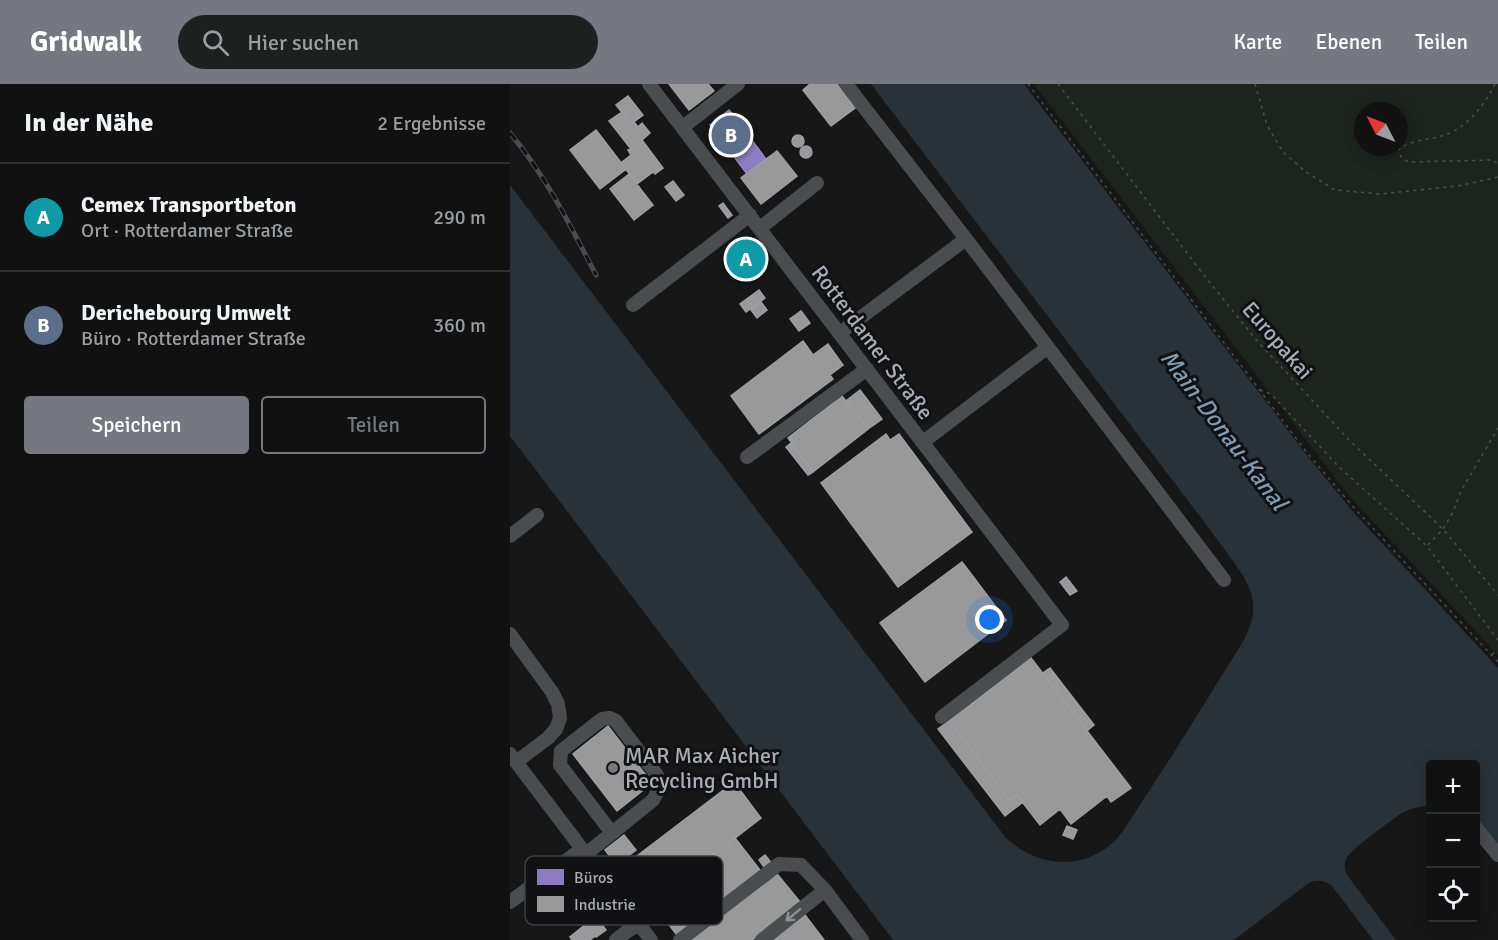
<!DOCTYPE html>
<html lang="de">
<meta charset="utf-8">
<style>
:root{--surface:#111;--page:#1e1f1f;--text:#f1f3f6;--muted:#9c9d9f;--line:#303131;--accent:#757880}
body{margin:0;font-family:Signika,sans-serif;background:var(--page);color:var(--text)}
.controls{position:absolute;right:18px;bottom:18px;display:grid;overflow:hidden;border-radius:6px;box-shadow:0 3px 15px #0003}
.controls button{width:54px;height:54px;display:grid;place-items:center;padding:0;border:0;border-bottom:2px solid var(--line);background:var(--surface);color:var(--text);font:30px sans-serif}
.compass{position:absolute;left:844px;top:18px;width:54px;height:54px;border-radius:50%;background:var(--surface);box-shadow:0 3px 15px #0003;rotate:312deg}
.you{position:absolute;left:480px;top:536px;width:21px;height:21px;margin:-15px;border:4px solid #fff;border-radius:50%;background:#1a73e8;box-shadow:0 0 0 9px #1a73e833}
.badge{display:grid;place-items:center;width:39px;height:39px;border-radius:50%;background:var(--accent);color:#fff;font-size:20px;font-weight:700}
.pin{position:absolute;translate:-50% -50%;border:3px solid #fff;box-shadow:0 2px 6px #0006}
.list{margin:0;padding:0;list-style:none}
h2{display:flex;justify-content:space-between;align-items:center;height:78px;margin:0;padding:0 24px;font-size:26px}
h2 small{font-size:20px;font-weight:400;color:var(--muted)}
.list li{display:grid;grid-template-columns:39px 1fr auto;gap:18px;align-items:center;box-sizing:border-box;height:108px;padding:0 24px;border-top:2px solid var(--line)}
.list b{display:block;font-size:22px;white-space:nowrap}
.list p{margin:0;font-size:20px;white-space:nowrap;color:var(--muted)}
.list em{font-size:20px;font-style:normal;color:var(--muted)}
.actions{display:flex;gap:12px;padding:18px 24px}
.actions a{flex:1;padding:14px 0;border:2px solid var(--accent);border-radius:6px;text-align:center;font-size:21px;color:var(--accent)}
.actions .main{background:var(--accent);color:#fff}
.icon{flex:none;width:33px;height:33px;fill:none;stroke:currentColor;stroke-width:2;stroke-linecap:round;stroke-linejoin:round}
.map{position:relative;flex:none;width:988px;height:856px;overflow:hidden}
header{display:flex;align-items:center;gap:36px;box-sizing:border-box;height:84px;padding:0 30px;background:var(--accent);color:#fff}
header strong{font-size:28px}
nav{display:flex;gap:33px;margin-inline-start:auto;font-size:21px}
.search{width:420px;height:54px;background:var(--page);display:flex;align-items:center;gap:15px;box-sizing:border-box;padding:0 21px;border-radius:33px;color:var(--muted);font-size:22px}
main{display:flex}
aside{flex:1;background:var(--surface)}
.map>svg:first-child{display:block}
</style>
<header>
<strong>Gridwalk</strong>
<div class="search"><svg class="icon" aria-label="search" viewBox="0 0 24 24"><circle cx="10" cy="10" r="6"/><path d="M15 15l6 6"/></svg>Hier suchen</div>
<nav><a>Karte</a><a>Ebenen</a><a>Teilen</a></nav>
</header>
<main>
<aside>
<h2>In der Nähe<small>2 Ergebnisse</small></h2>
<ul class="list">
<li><span class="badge" style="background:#0f9aa8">A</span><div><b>Cemex Transportbeton</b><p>Ort · Rotterdamer Straße</p></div><em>290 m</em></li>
<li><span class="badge" style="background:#5c6f8a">B</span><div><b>Derichebourg Umwelt</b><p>Büro · Rotterdamer Straße</p></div><em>360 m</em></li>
</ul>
<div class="actions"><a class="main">Speichern</a><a>Teilen</a></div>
</aside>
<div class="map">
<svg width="988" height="856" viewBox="0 0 988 856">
<rect width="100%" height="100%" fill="#171717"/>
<path fill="#1d241e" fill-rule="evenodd" d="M 524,0 L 988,0 L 988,571 L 839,412 ZM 853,27 L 889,27 L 889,63 L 853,63 Z"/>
<path fill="#2a3239" d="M 361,0 L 514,0 L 799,374 L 845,430 L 988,584 L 988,764 L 966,737 L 966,680 L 920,680 L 920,722 C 910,722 898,725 889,731 C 881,736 841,766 837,773 C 834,779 834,785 837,791 L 886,856 L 863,856 L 822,802 C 815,796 809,796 800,798 L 724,856 L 383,856 L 0,352 L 0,101 L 496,754 C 531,787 584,787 613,747 L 663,670 L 734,556 C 752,521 742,502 720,473 C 711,460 701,448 692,435 Z"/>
<path fill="#8e7cc3" stroke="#968bc0" stroke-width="1.5" d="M 219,26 L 256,75 L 237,90 L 200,41 Z"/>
<path fill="#999" stroke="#9e9fa2" stroke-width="1.5" d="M 159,0 L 198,0 L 204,7 L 179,26 Z
M 300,0 L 327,0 L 345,24 L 321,42 L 293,6 Z
M 118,12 L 133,31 L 121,40 L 106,21 Z
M 112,28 L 121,40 L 124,38 L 128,43 L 132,39 L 140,49 L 132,56 L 153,84 L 145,90 L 143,88 L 127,100 L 111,79 L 121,71 L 118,66 L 121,65 L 99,37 Z
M 86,46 L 116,85 L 90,105 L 60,66 Z
M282 57a6 6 0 1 1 12 0a6 6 0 1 1-12 0Z
M290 68a6 6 0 1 1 12 0a6 6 0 1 1-12 0Z
M 267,67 L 287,92 L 251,120 L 231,94 Z
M 119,90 L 143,121 L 124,136 L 100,105 Z
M 163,97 L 174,111 L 166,117 L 155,103 Z
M 213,119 L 222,131 L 218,134 L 209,122 Z
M 238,168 L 244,175 L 233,183 L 228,176 Z
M 249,206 L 255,214 L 236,228 L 230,220 Z
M 251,218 L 257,226 L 247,234 L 241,226 Z
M 291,227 L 300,239 L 289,247 L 280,235 Z
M 293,257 L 303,271 L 318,260 L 333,281 L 320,291 L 323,295 L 249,350 L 221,312 Z
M 350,306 L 372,335 L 358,345 L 336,317 Z
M 332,312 L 358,345 L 303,388 L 278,354 Z
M 376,350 L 380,356 L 389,350 L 462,448 L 388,503 L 311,399 Z
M 281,359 L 303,388 L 298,391 L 276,363 Z
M 452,478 L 496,536 L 415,598 L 370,539 Z
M 556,493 L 567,507 L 560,511 L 550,498 Z
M 521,574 L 621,704 L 601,718 L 597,712 L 561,740 L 550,725 L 530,741 L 507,711 L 500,717 L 439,637 Z
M 540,584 L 584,641 L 577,647 L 533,589 Z
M 439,637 L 500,717 L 507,711 L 513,718 L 495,732 L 428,645 Z
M 98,642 L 142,699 L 107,727 L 63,670 Z
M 224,698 L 251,734 L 142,818 L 114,782 Z
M 557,742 L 567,746 L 563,755 L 553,751 Z
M 114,751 L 126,766 L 106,781 L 95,766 Z
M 225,754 L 253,790 L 169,854 L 142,818 Z
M 255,771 L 264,782 L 257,787 L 249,776 Z
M 263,785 L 290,818 L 242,856 L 176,856 Z
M 84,830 L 96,846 L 86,853 L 85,852 L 80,856 L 62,856 L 60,853 L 76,840 L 74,838 Z
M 295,831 L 314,856 L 262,856 Z"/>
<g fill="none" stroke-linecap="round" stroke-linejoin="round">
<path stroke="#4d4e52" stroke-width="1.5" stroke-dasharray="3 4.5" stroke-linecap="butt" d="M 518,0 L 798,370 L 845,425 L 988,578
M 548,0 L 693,190 L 748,258 L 840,357 L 933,445 L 988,511
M 745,0 L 757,41 L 773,68 L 796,88 L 825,106 L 870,110 L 948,102 L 988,93
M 985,0 C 974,21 959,42 935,51 C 920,56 903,55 889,65 L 891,73 L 898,78 L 982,76 L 988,80
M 750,306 L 761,310 L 829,383 L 917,462 L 988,556
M 918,461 L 933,445 L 943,428 L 951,407 L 988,344
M 982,570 L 988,567"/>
<path stroke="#4b4c50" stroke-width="14" d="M 139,0 L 552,541 L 432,633
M 336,0 L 456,155 L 714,496
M 173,43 L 228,0
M 250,144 L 307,99
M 123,221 L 240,131
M 330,249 L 456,155
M 413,358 L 538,263
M 237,373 L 357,285
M 0,452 L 27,431
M 0,550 L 42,608 L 48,620 L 50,634 L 46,645 L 38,654 L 6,678
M 0,670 L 141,856
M 966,744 L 988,771
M 76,770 L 143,716 L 150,703 L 147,691 L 106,637 L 100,634 L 92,635 L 51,667 L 50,681 L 102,749
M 0,818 L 72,765
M 106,856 L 116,848 L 129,840
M 170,856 L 269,780 L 291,781 L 315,806 L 352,856
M 252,856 L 315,806"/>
<defs>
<path id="rail" d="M 0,49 C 36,92 60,141 86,191"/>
</defs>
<use href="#rail" stroke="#4b4c4f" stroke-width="5"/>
<use href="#rail" stroke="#111113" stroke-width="3" stroke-dasharray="9" stroke-linecap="butt"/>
</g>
<defs><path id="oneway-shaft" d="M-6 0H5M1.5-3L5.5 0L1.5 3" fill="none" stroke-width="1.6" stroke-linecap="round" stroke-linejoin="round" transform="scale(1.5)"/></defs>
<use stroke="#8c9099" href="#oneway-shaft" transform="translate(283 831) rotate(141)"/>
<circle fill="#757880" stroke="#111113" stroke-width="2" cx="103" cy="684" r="6"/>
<g text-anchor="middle" stroke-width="6" stroke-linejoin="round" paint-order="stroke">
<g font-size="22" fill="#a8adb8" stroke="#111113">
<text transform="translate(768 256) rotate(49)" y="8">Europakai</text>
<text transform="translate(363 258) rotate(53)" y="8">Rotterdamer Straße</text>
</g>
<g font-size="22" fill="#a8adb8" stroke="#111113" text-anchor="start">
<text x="115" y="679">MAR Max Aicher<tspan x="115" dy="25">Recycling GmbH</tspan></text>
</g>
<g font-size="24" font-style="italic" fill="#7f9bb3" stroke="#111113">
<text transform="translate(714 346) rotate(53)" y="8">Main-Donau-Kanal</text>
</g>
</g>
<rect x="15" y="772" width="198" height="69" rx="9" fill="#111113" stroke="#3e4045" stroke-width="1.5"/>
<rect x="27" y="785" width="27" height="16" fill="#8e7cc3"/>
<rect x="27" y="812" width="27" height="16" fill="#999"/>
<g font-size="16" fill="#a8adb8">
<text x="64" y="799">Büros</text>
<text x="64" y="826">Industrie</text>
</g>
</svg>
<div class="controls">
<button>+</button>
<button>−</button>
<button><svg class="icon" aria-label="locate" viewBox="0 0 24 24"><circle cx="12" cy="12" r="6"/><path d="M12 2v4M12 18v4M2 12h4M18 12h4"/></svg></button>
</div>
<svg class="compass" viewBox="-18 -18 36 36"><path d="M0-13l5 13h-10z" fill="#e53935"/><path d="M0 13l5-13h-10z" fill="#9c9d9f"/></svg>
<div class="you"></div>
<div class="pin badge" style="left:236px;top:175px;background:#0f9aa8">A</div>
<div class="pin badge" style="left:221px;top:51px;background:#5c6f8a">B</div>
</div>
</main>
